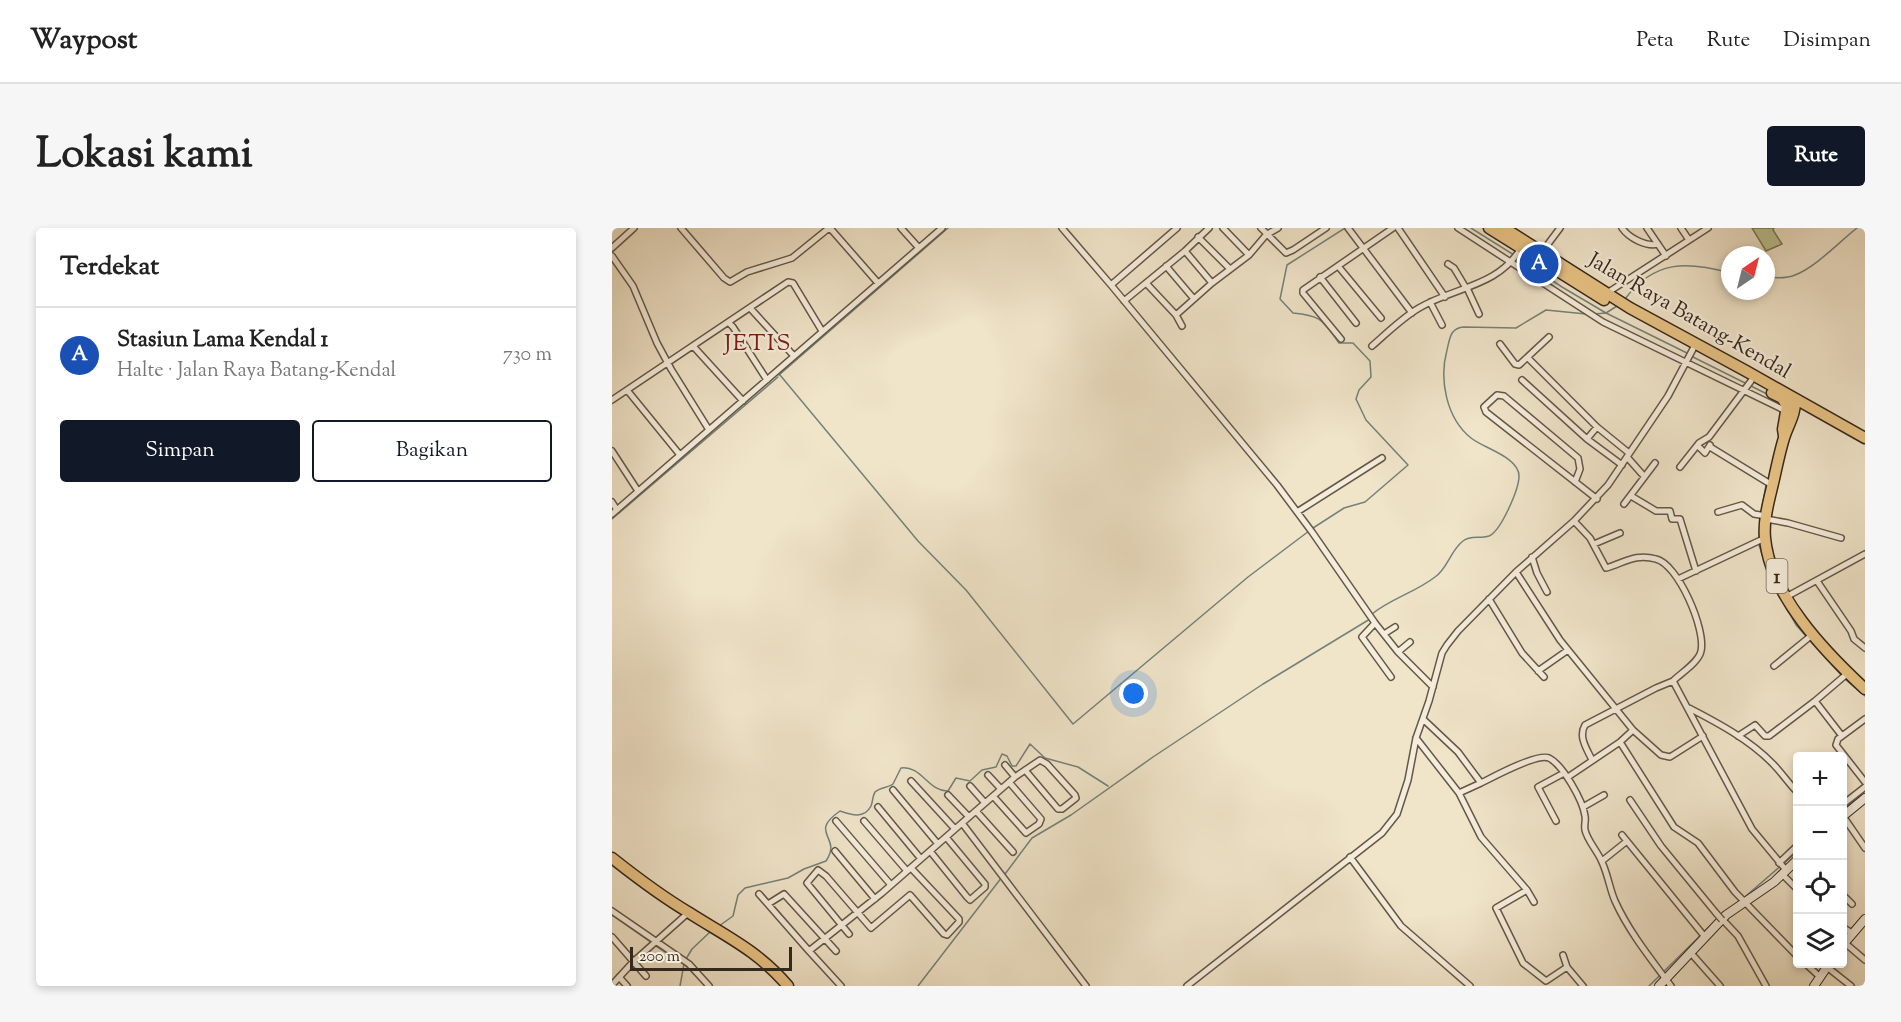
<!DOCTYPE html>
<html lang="id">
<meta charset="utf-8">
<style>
:root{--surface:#fff;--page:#f6f6f6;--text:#222;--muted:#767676;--line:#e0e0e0;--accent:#111827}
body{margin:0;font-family:"Sorts Mill Goudy",serif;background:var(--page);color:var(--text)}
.controls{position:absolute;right:18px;bottom:18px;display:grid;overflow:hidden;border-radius:6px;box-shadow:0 3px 9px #0003}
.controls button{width:54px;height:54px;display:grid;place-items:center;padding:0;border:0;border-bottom:2px solid var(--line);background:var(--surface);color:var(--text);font:30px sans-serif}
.compass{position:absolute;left:1109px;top:18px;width:54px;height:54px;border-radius:50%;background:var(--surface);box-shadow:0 3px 9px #0003;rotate:35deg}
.scale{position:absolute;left:18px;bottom:15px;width:162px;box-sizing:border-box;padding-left:6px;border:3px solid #35281c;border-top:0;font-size:16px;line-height:21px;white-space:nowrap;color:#35281c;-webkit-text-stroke:4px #f5eddc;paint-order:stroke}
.you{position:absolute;left:522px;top:466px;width:21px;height:21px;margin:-15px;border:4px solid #fff;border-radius:50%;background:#1a73e8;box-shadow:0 0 0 9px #1a73e833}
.badge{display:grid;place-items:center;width:39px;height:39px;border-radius:50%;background:var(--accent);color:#fff;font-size:20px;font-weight:700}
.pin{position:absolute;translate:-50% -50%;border:3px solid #fff;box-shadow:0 2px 6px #0006}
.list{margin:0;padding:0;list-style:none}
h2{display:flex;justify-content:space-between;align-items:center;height:78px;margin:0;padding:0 24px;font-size:26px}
h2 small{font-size:20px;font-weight:400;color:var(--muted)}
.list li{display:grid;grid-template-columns:39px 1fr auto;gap:18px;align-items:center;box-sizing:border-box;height:96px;padding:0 24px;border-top:2px solid var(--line)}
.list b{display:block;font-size:22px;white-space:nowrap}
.list p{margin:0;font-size:20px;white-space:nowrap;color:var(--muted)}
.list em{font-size:20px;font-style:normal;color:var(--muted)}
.actions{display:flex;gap:12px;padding:18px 24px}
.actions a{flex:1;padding:14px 0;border:2px solid var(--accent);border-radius:6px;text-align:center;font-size:21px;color:var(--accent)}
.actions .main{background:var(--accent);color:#fff}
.icon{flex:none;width:33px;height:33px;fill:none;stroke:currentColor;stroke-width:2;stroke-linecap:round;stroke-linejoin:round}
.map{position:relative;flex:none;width:1253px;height:758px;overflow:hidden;border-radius:6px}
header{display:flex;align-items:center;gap:36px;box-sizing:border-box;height:84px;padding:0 30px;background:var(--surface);border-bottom:2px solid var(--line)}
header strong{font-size:28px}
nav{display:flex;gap:33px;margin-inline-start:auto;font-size:21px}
.intro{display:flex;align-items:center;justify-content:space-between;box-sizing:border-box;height:144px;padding:0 36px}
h1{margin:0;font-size:42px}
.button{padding:15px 27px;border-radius:6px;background:var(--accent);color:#fff;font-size:21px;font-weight:700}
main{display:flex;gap:36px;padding:0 36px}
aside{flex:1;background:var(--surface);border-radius:6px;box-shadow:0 3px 9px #0003}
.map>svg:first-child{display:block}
</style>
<header>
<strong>Waypost</strong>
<nav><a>Peta</a><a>Rute</a><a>Disimpan</a></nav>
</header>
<div class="intro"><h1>Lokasi kami</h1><a class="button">Rute</a></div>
<main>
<aside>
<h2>Terdekat<small></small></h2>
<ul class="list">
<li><span class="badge" style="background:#1a4fb4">A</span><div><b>Stasiun Lama Kendal 1</b><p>Halte · Jalan Raya Batang-Kendal</p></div><em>730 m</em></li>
</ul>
<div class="actions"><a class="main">Simpan</a><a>Bagikan</a></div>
</aside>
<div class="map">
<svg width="1253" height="758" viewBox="0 0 1253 758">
<rect width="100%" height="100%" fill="#f0e4c9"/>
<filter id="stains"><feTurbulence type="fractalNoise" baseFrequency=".00333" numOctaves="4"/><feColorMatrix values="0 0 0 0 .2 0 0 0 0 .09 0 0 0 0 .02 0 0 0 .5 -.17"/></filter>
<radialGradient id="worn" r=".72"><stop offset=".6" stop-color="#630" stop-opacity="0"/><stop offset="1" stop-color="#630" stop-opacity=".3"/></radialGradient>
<path fill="#bec393" stroke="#7a7658" stroke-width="1.5" d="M 1140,0 L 1162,0 L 1161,2 L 1170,16 L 1154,23 Z"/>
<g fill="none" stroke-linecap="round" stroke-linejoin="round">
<path stroke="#72827a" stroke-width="1.5" d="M 859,0 L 902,27
M 906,30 L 950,59 L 994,85 L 1077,126
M 1154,49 C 1163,50 1174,51 1183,47 C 1204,39 1227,14 1245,0
M 1013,71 C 1042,32 1075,33 1118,45
M 982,86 L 994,85 L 1005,78
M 1081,129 L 1157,167
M 167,147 L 336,0
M 168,147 L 306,313 L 354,362 L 461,496 L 636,349 L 697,303
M 1149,285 L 1154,257
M 0,291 L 166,149
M 701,300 L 732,280 L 753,274 L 796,237 L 754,192 L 744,171 L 747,162 L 759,149 L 758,133 L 741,115 L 727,115 C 710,92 711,88 681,85 L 668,71 L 675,37 L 733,0
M 1147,312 L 1148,290
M 1147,317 L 1159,352
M 1161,356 L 1184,397 L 1230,448
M 760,386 C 778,371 804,364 823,349 C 836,340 838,323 851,313 C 858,307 868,311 877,308 C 889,303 907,261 907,248 C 907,229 871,220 859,210 C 834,190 827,151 835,122 C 838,110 838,100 852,99 L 904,100 L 934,82 L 974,86
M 1233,451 L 1253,468
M 1230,583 L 1253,565
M 393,646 L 420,610 L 459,587 L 541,529 L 651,456 L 758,391
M 1134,668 L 1186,623
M 0,687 L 40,715
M 107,698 L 121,688 L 126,667 L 133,660 L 176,650 L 192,641 L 214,633 C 231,608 195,606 228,583 C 237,586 252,592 259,578 C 261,574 260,569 263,564 C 268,559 276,560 281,556 L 289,540 C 309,537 317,564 336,563 L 344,550 L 358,553 L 370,542 L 384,539 L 390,526 L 395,528 L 400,538 L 404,538 L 418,516 L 433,530 L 466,539 L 496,558
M 44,718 L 72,736 L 83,747
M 74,731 L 80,721 L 98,704
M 68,758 L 72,736
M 306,758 L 390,649
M 1037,758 L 1098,698"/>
<defs>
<path id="street" d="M 69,0 L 112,50 L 118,54 L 135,44 L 180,30 L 217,0
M 218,0 L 266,55
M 289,0 L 307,20
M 450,0 L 499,57 L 665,257 L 700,304 L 763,395 L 786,424 L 821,459
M 611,0 L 637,27
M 649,0 L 674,25 L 681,22 L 714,0
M 736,0 L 800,85
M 786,0 L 833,69
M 846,0 L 991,94 L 1174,183
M 1010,0 C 1017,10 1034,19 1046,16
M 1035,0 L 1054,28
M 1069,0 L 1077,12
M 586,9 L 618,41
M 0,20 L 22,0
M 573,23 L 600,55
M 930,24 L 948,0
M 0,28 L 21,58 L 45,115 L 59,141 L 97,202
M 836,36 L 842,40 L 854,60
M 554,38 L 582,71
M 726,38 L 769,90
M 708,49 L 744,95
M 534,55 L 564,87 L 570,98
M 499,57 L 565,0
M 855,60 L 867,86
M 995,65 L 1096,0
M 512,73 L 573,23 L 597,0
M 818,74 L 830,97
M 138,80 L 182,128
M 564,87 L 600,55 L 637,27 L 654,7 L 666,0
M 117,95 L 121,99 L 155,152
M 729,111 L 691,65 L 691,62 L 781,0
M 888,116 L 903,136 L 907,137 L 937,109
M 81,118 L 131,173
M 760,118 C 775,105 790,90 807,80 C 842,59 886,59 909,20
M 916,130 L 985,199
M 910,152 L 975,211 L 985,199 L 1017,225
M 15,162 L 68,227
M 0,172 L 176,54 L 181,55 L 210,103
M 975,211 L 1010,237
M 1086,218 L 1093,225 L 1098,217
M 1098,219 L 1160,257
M 0,223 L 26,263
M 1015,229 L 1030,246
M 1068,239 L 1087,215 L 1097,209 L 1139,153
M 963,254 L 968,241 L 966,230 L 892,168 L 885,167 L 872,179 L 874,184 L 985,271
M 1019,268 L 1044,283 L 1058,283 L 1060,291 L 1068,291 L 1084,343
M 0,274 L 5,282
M 1012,276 L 1043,235
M 685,284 L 770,230
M 1106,284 L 1130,277 L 1142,286 L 1154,288
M 0,286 L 330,0
M 1154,291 L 1176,295 L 1229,310
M 962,293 L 978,310 L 994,340 C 1012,335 1023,325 1044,331 C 1066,336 1094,401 1089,423 C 1087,434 1069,445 1061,453 L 1140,601 L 1174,642
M 982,316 L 1008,305
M 920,329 L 925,345 L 935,364
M 904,344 L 948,412 L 1021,502 L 1049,527 L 1058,529 L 1091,508
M 1066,351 L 1153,310
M 1205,353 L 1239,403 L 1242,411 L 1253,420
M 1174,369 L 1253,326
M 877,371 L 910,425 L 932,449
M 763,395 L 750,409 L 779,449
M 772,406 L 783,399
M 786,424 L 798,414
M 1162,438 L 1200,407
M 926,443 L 956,422
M 1203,473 L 1230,508
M 1077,480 C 1106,495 1138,512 1161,536 C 1170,545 1177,556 1186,565
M 811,491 L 846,524 L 869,555 C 881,549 925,525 937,530 C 951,537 971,573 973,588 C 974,592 972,597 973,602 C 975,612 986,624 990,634 C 996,647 998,662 1003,673 C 1017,704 1039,731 1059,758
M 1253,491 L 1226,511 L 1224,517 L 1253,554
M 1021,502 L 1008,514 L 1062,599 L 1086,615 L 1123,664 L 1186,729
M 1126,508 L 1143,497 L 1153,508 L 1157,508 L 1203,473 L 1236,445
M 804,510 L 847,565 L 869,609 L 915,662 L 922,674
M 980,532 C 975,521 966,509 973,497 L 1044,460 L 1061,453
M 393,537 L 403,549
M 413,542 L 446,581 L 450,581 L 464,570 L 463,567 L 435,536 L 428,532 L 403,549 L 350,595 L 474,758
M 376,547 L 389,561
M 956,549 L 1008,514
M 299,553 L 343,601
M 358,558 L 373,575
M 281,562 L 326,616
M 847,565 L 869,555
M 336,567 L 357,589
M 381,568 L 414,605 L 427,596 L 429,591 L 397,554
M 1018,572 L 1049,618 L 1104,685
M 1230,577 L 1253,559
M 266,579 L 309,631
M 971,579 L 992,567
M 364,583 L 401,624
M 1231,588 L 1253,620
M 224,593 L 279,657
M 252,593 L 295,643
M 944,593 L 926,559 L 952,545
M 1010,607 L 1093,709
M 223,623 L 263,671
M 318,623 L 355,669 L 358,672 L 373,659 L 373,656 L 334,609
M 738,629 L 789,698 L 858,758
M 990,633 L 1015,613
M 1167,635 L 1186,617
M 1170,646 L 1186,662
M 915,662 L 884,680 L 911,735 L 934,753 L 955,739
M 147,666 L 197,723
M 1230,666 L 1240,676
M 156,676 L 172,666 L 224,723
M 0,683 L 77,736 L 97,758
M 1110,691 L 1126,708 L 1154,758
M 1230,699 L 1240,705
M 237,706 L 195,655 L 206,642 L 214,648 L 259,700 L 298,667 L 332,706 L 335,707 L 347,694 L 347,691 L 299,640
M 0,709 L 34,748
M 1233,715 L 1253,732
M 1078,724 L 1108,758
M 951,727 L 955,739 L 971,758
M 1194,736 L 1208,749
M 1215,739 L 1239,758
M 7,749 L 15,758
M 0,757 L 22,733 L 76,685
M 229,758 L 197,723 L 270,665 L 350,595
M 575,758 L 770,605 L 785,586 L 796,552 L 804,510 L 817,473 L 830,425 L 835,417 L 846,403 L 904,344 L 962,293 L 996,257 L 1056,168 L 1081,121"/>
<path id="secondary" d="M 1230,589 L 1253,570
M 1230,718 L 1253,691
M 1047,758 L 1114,687 L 1162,654 L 1186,631
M 1202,758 L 1217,736"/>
<path id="highway" d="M 877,0 L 992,72
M 892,0 L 1018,80 L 1134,143 L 1253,210
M 1160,165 L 1170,170 L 1175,178 L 1171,201 L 1172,208
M 1183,171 C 1184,186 1176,197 1172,210 C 1168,223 1165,237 1162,251 C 1158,269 1151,291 1153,310 C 1158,367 1213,424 1253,461
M 0,630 C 24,649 49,668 76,684 C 115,709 145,722 176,758"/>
</defs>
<use href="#street" stroke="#645747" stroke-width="8"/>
<use href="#secondary" stroke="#35281c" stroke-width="10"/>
<use href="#highway" stroke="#35281c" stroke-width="13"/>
<use href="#street" stroke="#f5eddc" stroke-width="5"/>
<use href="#secondary" stroke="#f5eddc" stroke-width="8"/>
<use href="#highway" stroke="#e8c284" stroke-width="10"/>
<defs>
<path id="street-bridge" d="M 1104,685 L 1110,692"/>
</defs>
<use href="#street-bridge" stroke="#645747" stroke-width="8" stroke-linecap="butt"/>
<use href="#street-bridge" stroke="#f5eddc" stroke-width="5"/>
</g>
<g text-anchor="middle" stroke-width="4.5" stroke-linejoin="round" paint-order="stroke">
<rect fill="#f5eddc" stroke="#6f6356" stroke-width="1.5" x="1154.5" y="331" width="21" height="34" rx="4.5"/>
<g font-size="20" font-weight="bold" fill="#35281c">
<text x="1165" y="355">1</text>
</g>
<g font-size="21" fill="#35281c" stroke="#f5eddc">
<text transform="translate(1078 87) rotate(30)" y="7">Jalan Raya Batang-Kendal</text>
</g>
<g font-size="24" letter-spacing="1.5" fill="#7a1f14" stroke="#f5eddc">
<text x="146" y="122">JETIS</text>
</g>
</g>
<rect width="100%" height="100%" filter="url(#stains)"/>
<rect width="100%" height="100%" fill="url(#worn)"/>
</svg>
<div class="controls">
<button>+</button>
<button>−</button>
<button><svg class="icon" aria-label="locate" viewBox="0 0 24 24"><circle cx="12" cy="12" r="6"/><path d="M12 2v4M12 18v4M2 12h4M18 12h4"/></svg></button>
<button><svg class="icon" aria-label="layers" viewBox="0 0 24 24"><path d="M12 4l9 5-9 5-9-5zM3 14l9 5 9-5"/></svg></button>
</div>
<svg class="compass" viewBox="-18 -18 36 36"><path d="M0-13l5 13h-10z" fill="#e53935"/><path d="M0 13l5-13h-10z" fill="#767676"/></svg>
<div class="scale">200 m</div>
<div class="you"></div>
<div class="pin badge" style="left:927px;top:36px;background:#1a4fb4">A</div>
</div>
</main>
